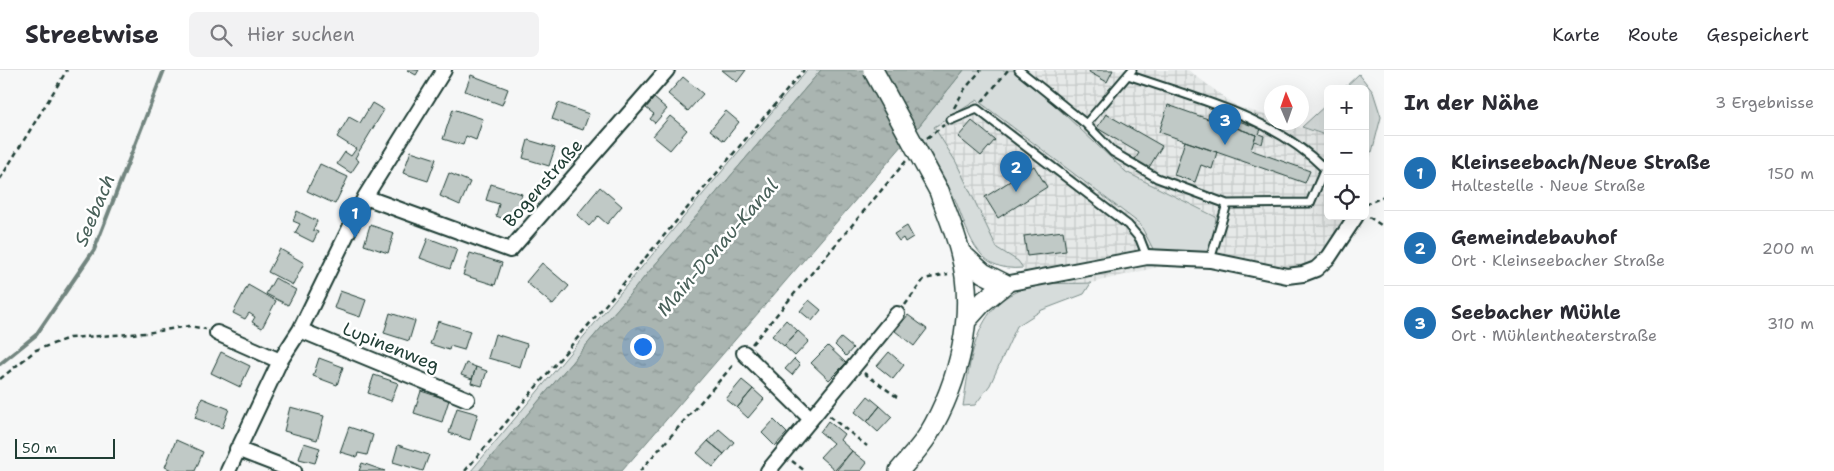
<!DOCTYPE html>
<html lang="de">
<meta charset="utf-8">
<style>
:root{--surface:#fff;--page:#f2f2f3;--text:#2b2b33;--muted:#7c7c81;--line:#e1e1e2;--accent:#1f6fb2}
body{margin:0;font-family:"Shantell Sans",sans-serif;background:var(--page);color:var(--text)}
.controls{position:absolute;right:15px;top:15px;display:grid;overflow:hidden;border-radius:8px;box-shadow:0 5px 20px #0002}
.controls button{width:45px;height:45px;display:grid;place-items:center;padding:0;border:0;border-bottom:1px solid var(--line);background:var(--surface);color:var(--text);font:25px sans-serif}
.compass{position:absolute;left:1264px;top:15px;width:45px;height:45px;border-radius:50%;background:var(--surface);box-shadow:0 5px 20px #0002;rotate:358deg}
.scale{position:absolute;left:15px;bottom:12px;width:100px;box-sizing:border-box;padding-left:5px;border:2px solid #1f3d34;border-top:0;font-size:14px;line-height:18px;white-space:nowrap;color:#1f3d34;-webkit-text-stroke:4px #fff;paint-order:stroke}
.you{position:absolute;left:642px;top:276px;width:18px;height:18px;margin:-12px;border:4px solid #fff;border-radius:50%;background:#1a73e8;box-shadow:0 0 0 8px #1a73e833}
.badge{display:grid;place-items:center;width:32px;height:32px;border-radius:50%;background:var(--accent);color:#fff;font-size:16px;font-weight:700}
.pin{position:absolute;translate:-50% -41px;filter:drop-shadow(0 1px 2px #0008)}
.pin::after{content:'';position:absolute;top:26px;width:18px;height:15px;background:inherit;clip-path:polygon(0 0,100% 0,50% 100%)}
.list{margin:0;padding:0;list-style:none}
h2{display:flex;justify-content:space-between;align-items:center;height:65px;margin:0;padding:0 20px;font-size:21px}
h2 small{font-size:16px;font-weight:400;color:var(--muted)}
.list li{display:grid;grid-template-columns:32px 1fr auto;gap:15px;align-items:center;box-sizing:border-box;height:75px;padding:0 20px;border-top:1px solid var(--line)}
.list b{display:block;font-size:19px;white-space:nowrap}
.list p{margin:0;font-size:16px;white-space:nowrap;color:var(--muted)}
.list em{font-size:16px;font-style:normal;color:var(--muted)}
.icon{flex:none;width:28px;height:28px;fill:none;stroke:currentColor;stroke-width:2;stroke-linecap:round;stroke-linejoin:round}
.map{position:relative;flex:none;width:1384px;height:401px;overflow:hidden}
header{display:flex;align-items:center;gap:30px;box-sizing:border-box;height:70px;padding:0 25px;background:var(--surface);border-bottom:1px solid var(--line)}
header strong{font-size:24px}
nav{display:flex;gap:28px;margin-inline-start:auto;font-size:18px}
.search{width:350px;height:45px;background:var(--page);display:flex;align-items:center;gap:12px;box-sizing:border-box;padding:0 18px;border-radius:8px;color:var(--muted);font-size:19px}
main{display:flex}
aside{flex:1;background:var(--surface)}
.map>svg:first-child{display:block}
</style>
<header>
<strong>Streetwise</strong>
<div class="search"><svg class="icon" aria-label="search" viewBox="0 0 24 24"><circle cx="10" cy="10" r="6"/><path d="M15 15l6 6"/></svg>Hier suchen</div>
<nav><a>Karte</a><a>Route</a><a>Gespeichert</a></nav>
</header>
<main>
<div class="map">
<svg width="1384" height="401" viewBox="0 0 1384 401">
<defs>
<pattern id="industrial-grid" width="8" height="8" patternUnits="userSpaceOnUse" patternTransform="scale(1.25)"><rect width="8" height="8" fill="#e6e9e8"/><path d="M0 4h8M4 0v8" fill="none" stroke="#c5c9c8"/></pattern>
<pattern id="water-ripples" width="26" height="14" patternUnits="userSpaceOnUse" patternTransform="scale(1.25)"><rect width="26" height="14" fill="#aab5b1"/><path d="M2 4q2-2 4 0t4 0M15 11q2-2 4 0t4 0" fill="none" stroke="#8a9491"/></pattern>
</defs>
<rect width="100%" height="100%" fill="#f6f7f7"/>
<filter id="ink" filterUnits="userSpaceOnUse"><feTurbulence type="fractalNoise" baseFrequency=".02" numOctaves="2"/><feDisplacementMap in="SourceGraphic" scale="10" xChannelSelector="R" yChannelSelector="G"/><feConvolveMatrix kernelMatrix="1 2 1 2 8 2 1 2 1" color-interpolation-filters="sRGB"/></filter>
<g filter="url(#ink)">
<path fill="url(#industrial-grid)" d="M 1017,0 L 1188,0 L 1236,36 L 1271,47 L 1272,52 L 1287,53 L 1328,66 L 1328,146 L 1362,146 L 1362,150 L 1327,201 L 1296,211 L 1210,194 L 1216,146 L 1126,102 Z
M 977,30 L 1140,154 L 1162,196 L 1091,213 L 1034,216 L 1018,191 L 997,178 L 956,92 L 934,57 Z
M 1365,79 L 1372,82 L 1365,107 Z"/>
<path fill="#d6dcdb" stroke="#7a8c88" d="M 807,0 L 821,0 L 479,401 L 471,401 Z
M 964,0 L 1017,0 L 1126,102 L 1216,147 L 1210,194 L 1162,196 L 1140,154 L 977,30 L 934,57 L 956,92 L 997,178 L 1018,191 L 1023,198 C 973,203 969,160 953,125 C 943,105 932,86 922,67 L 915,61 Z
M 1359,4 L 1373,22 L 1381,47 L 1372,82 L 1365,79 L 1365,19 L 1343,19 Z
M 1328,33 L 1328,66 L 1302,57 Z
M 1091,213 L 1084,224 L 1042,240 L 1017,256 L 990,315 L 975,335 L 963,336 C 971,286 975,229 1033,216 C 1051,212 1073,214 1091,213 Z"/>
<path fill="url(#water-ripples)" stroke="#72857f" d="M 821,0 L 964,0 L 915,61 L 622,401 L 479,401 Z"/>
<g fill="none" stroke-linecap="round" stroke-linejoin="round">
<path stroke="#72857f" stroke-width="4" d="M 0,294 L 36,265 L 94,180 L 164,0"/>
</g>
<path fill="#c0c9c6" stroke="#1f3d34" d="M 407,0 L 419,0 L 416,5 Z
M 722,0 L 746,0 L 737,12 Z
M 1090,0 L 1113,0 L 1107,12 L 1089,2 Z
M 471,5 L 508,19 L 502,35 L 465,21 Z
M 683,7 L 703,24 L 688,41 L 668,24 Z
M 654,28 L 667,39 L 655,53 L 650,49 L 654,44 L 646,38 Z
M 372,33 L 384,40 L 355,88 L 359,91 L 351,103 L 337,94 L 345,82 L 351,86 L 356,79 L 337,67 L 349,47 L 360,53 Z
M 558,33 L 589,44 L 583,60 L 552,49 Z
M 1168,35 L 1208,49 L 1209,43 L 1218,46 L 1217,51 L 1256,65 L 1251,80 L 1310,101 L 1305,113 L 1159,62 Z
M 453,39 L 483,49 L 476,70 L 466,66 L 463,75 L 443,69 Z
M 726,41 L 739,52 L 724,71 L 710,60 Z
M 1106,44 L 1162,76 L 1148,99 L 1134,91 L 1139,83 L 1097,58 Z
M 670,46 L 687,60 L 670,80 L 653,66 Z
M 972,51 L 995,70 L 981,86 L 958,67 Z
M 1239,51 L 1261,59 L 1259,64 L 1264,66 L 1262,74 L 1254,71 L 1256,65 L 1237,58 Z
M 528,70 L 555,78 L 549,96 L 523,88 Z
M 1185,71 L 1217,82 L 1212,99 L 1201,95 L 1195,112 L 1174,105 Z
M 411,81 L 436,89 L 428,111 L 403,103 Z
M 320,94 L 348,107 L 335,134 L 307,121 Z
M 1034,96 L 1047,117 L 998,148 L 985,127 Z
M 449,103 L 470,112 L 460,135 L 440,126 Z
M 491,114 L 522,124 L 513,152 L 496,146 L 499,134 L 486,130 Z
M 600,117 L 622,136 L 607,154 L 598,146 L 589,156 L 577,145 Z
M 297,141 L 317,151 L 313,160 L 318,162 L 313,172 L 295,163 L 300,154 L 293,151 Z
M 370,155 L 394,163 L 388,183 L 364,175 Z
M 907,156 L 913,167 L 905,172 L 903,168 L 899,171 L 894,164 Z
M 1063,161 L 1066,181 L 1027,186 L 1024,166 Z
M 428,168 L 457,179 L 450,199 L 420,188 Z
M 280,179 L 304,193 L 293,215 L 268,202 Z
M 470,183 L 502,193 L 495,215 L 463,205 Z
M 542,193 L 569,216 L 553,235 L 526,212 Z
M 275,208 L 296,220 L 288,235 L 266,224 Z
M 248,215 L 276,231 L 262,258 L 252,252 L 255,247 L 249,243 L 245,249 L 233,243 Z
M 340,221 L 366,230 L 360,247 L 334,238 Z
M 809,230 L 821,240 L 812,251 L 800,241 Z
M 390,243 L 415,251 L 409,271 L 384,263 Z
M 908,245 L 927,259 L 914,276 L 895,261 Z
M 786,250 L 798,261 L 784,276 L 772,266 Z
M 438,251 L 470,261 L 464,280 L 450,276 L 449,280 L 430,274 Z
M 798,261 L 809,271 L 795,286 L 784,276 Z
M 495,264 L 527,274 L 520,297 L 488,288 Z
M 841,268 L 853,278 L 846,286 L 835,275 Z
M 828,276 L 846,293 L 829,310 L 811,293 Z
M 221,282 L 250,296 L 240,317 L 211,303 Z
M 889,282 L 904,295 L 893,309 L 877,296 Z
M 319,288 L 343,297 L 337,315 L 313,306 Z
M 794,289 L 800,295 L 792,305 L 785,299 Z
M 466,293 L 476,297 L 472,309 L 461,305 Z
M 476,297 L 487,301 L 482,316 L 471,313 Z
M 374,305 L 398,313 L 391,331 L 368,323 Z
M 742,310 L 753,319 L 737,338 L 726,329 Z
M 753,319 L 764,329 L 748,348 L 737,338 Z
M 421,321 L 449,330 L 442,352 L 414,343 Z
M 868,326 L 880,336 L 867,352 L 855,342 Z
M 202,328 L 229,339 L 222,358 L 195,348 Z
M 880,336 L 892,347 L 878,362 L 867,352 Z
M 290,337 L 324,346 L 317,370 L 284,361 Z
M 457,338 L 478,344 L 470,370 L 449,363 Z
M 774,350 L 787,363 L 775,376 L 762,363 Z
M 828,351 L 844,364 L 840,370 L 852,381 L 835,400 L 820,387 L 833,373 L 820,362 Z
M 349,357 L 373,365 L 367,385 L 358,383 L 357,387 L 340,382 Z
M 719,359 L 734,372 L 724,384 L 708,371 Z
M 176,370 L 203,382 L 195,401 L 174,401 L 165,397 Z
M 708,371 L 724,384 L 713,397 L 697,383 Z
M 304,373 L 320,378 L 315,393 L 299,389 Z
M 398,375 L 429,385 L 423,401 L 393,392 Z
M 852,381 L 867,393 L 861,401 L 836,401 Z
M 362,393 L 385,401 L 359,401 Z"/>
<g fill="none" stroke-linecap="round" stroke-linejoin="round">
<defs>
<path id="lane" d="M 1019,0 L 1086,54 L 1132,0
M 1128,5 C 1197,29 1272,46 1325,99 L 1310,133 L 1227,134 L 1210,190
M 951,50 L 977,39 L 1128,155 L 1140,169 L 1147,187
M 1086,54 L 1113,82 L 1157,108 L 1227,134"/>
<path id="street" d="M 365,127 L 510,180 L 667,0
M 1005,214 L 1147,187 L 1210,190 L 1287,206 L 1303,204 L 1316,199 L 1329,187 L 1356,146
M 300,260 L 467,329
M 217,263 L 280,291
M 744,283 L 811,349 L 768,401
M 811,349 L 897,244
M 237,379 L 294,401
M 228,401 L 280,291 L 300,260 L 365,127 L 444,0"/>
<path id="secondary" d="M 961,183 L 983,203 L 1005,214 L 984,231 L 966,251
M 899,401 C 908,390 920,378 928,365 C 959,313 977,243 960,182 C 955,161 946,141 939,121"/>
</defs>
<use href="#lane" stroke="#1f3d34" stroke-width="11"/>
<use href="#street" stroke="#1f3d34" stroke-width="18"/>
<use href="#secondary" stroke="#1f3d34" stroke-width="22"/>
<path stroke="#1f3d34" stroke-width="2.5" stroke-dasharray="5 4" stroke-linecap="butt" d="M 982,32 L 1008,0
M 954,38 L 964,20 L 981,0
M 927,68 L 944,55
M 0,109 L 67,0
M 1365,135 L 1384,126
M 1369,147 L 1384,157
M 905,235 L 924,209 L 948,204
M 752,274 L 906,91
M 864,303 L 897,327
M 0,309 L 36,280 L 69,268 L 146,263 L 189,256 L 206,259
M 829,346 L 867,376
M 792,391 L 805,401
M 465,401 L 804,0
M 640,401 L 735,293"/>
<use href="#lane" stroke="#fff" stroke-width="7"/>
<use href="#street" stroke="#fff" stroke-width="14"/>
<use href="#secondary" stroke="#fff" stroke-width="19"/>
<defs>
<path id="secondary-bridge" d="M 873,0 L 939,121"/>
</defs>
<use href="#secondary-bridge" stroke="#1f3d34" stroke-width="22" stroke-linecap="butt"/>
<use href="#secondary-bridge" stroke="#fff" stroke-width="19"/>
</g>
</g>
<g text-anchor="middle" stroke-width="5" stroke-linejoin="round" paint-order="stroke">
<g font-size="18" fill="#1f3d34" stroke="#fff">
<text transform="translate(543 113) rotate(-49)" y="6">Bogenstraße</text>
<text transform="translate(391 277) rotate(22)" y="6">Lupinenweg</text>
</g>
<g font-size="19" font-style="italic" fill="#49615a" stroke="#fff">
<text transform="translate(94 140) rotate(-67)" y="7">Seebach</text>
<text transform="translate(717 177) rotate(-49)" y="7">Main-Donau-Kanal</text>
</g>
</g>
</svg>
<div class="controls">
<button>+</button>
<button>−</button>
<button><svg class="icon" aria-label="locate" viewBox="0 0 24 24"><circle cx="12" cy="12" r="6"/><path d="M12 2v4M12 18v4M2 12h4M18 12h4"/></svg></button>
</div>
<svg class="compass" viewBox="-18 -18 36 36"><path d="M0-13l5 13h-10z" fill="#e53935"/><path d="M0 13l5-13h-10z" fill="#7c7c81"/></svg>
<div class="scale">50 m</div>
<div class="you"></div>
<div class="pin badge" style="left:355px;top:168px">1</div>
<div class="pin badge" style="left:1016px;top:122px">2</div>
<div class="pin badge" style="left:1225px;top:75px">3</div>
</div>
<aside>
<h2>In der Nähe<small>3 Ergebnisse</small></h2>
<ul class="list">
<li><span class="badge">1</span><div><b>Kleinseebach/Neue Straße</b><p>Haltestelle · Neue Straße</p></div><em>150 m</em></li>
<li><span class="badge">2</span><div><b>Gemeindebauhof</b><p>Ort · Kleinseebacher Straße</p></div><em>200 m</em></li>
<li><span class="badge">3</span><div><b>Seebacher Mühle</b><p>Ort · Mühlentheaterstraße</p></div><em>310 m</em></li>
</ul>
</aside>
</main>
